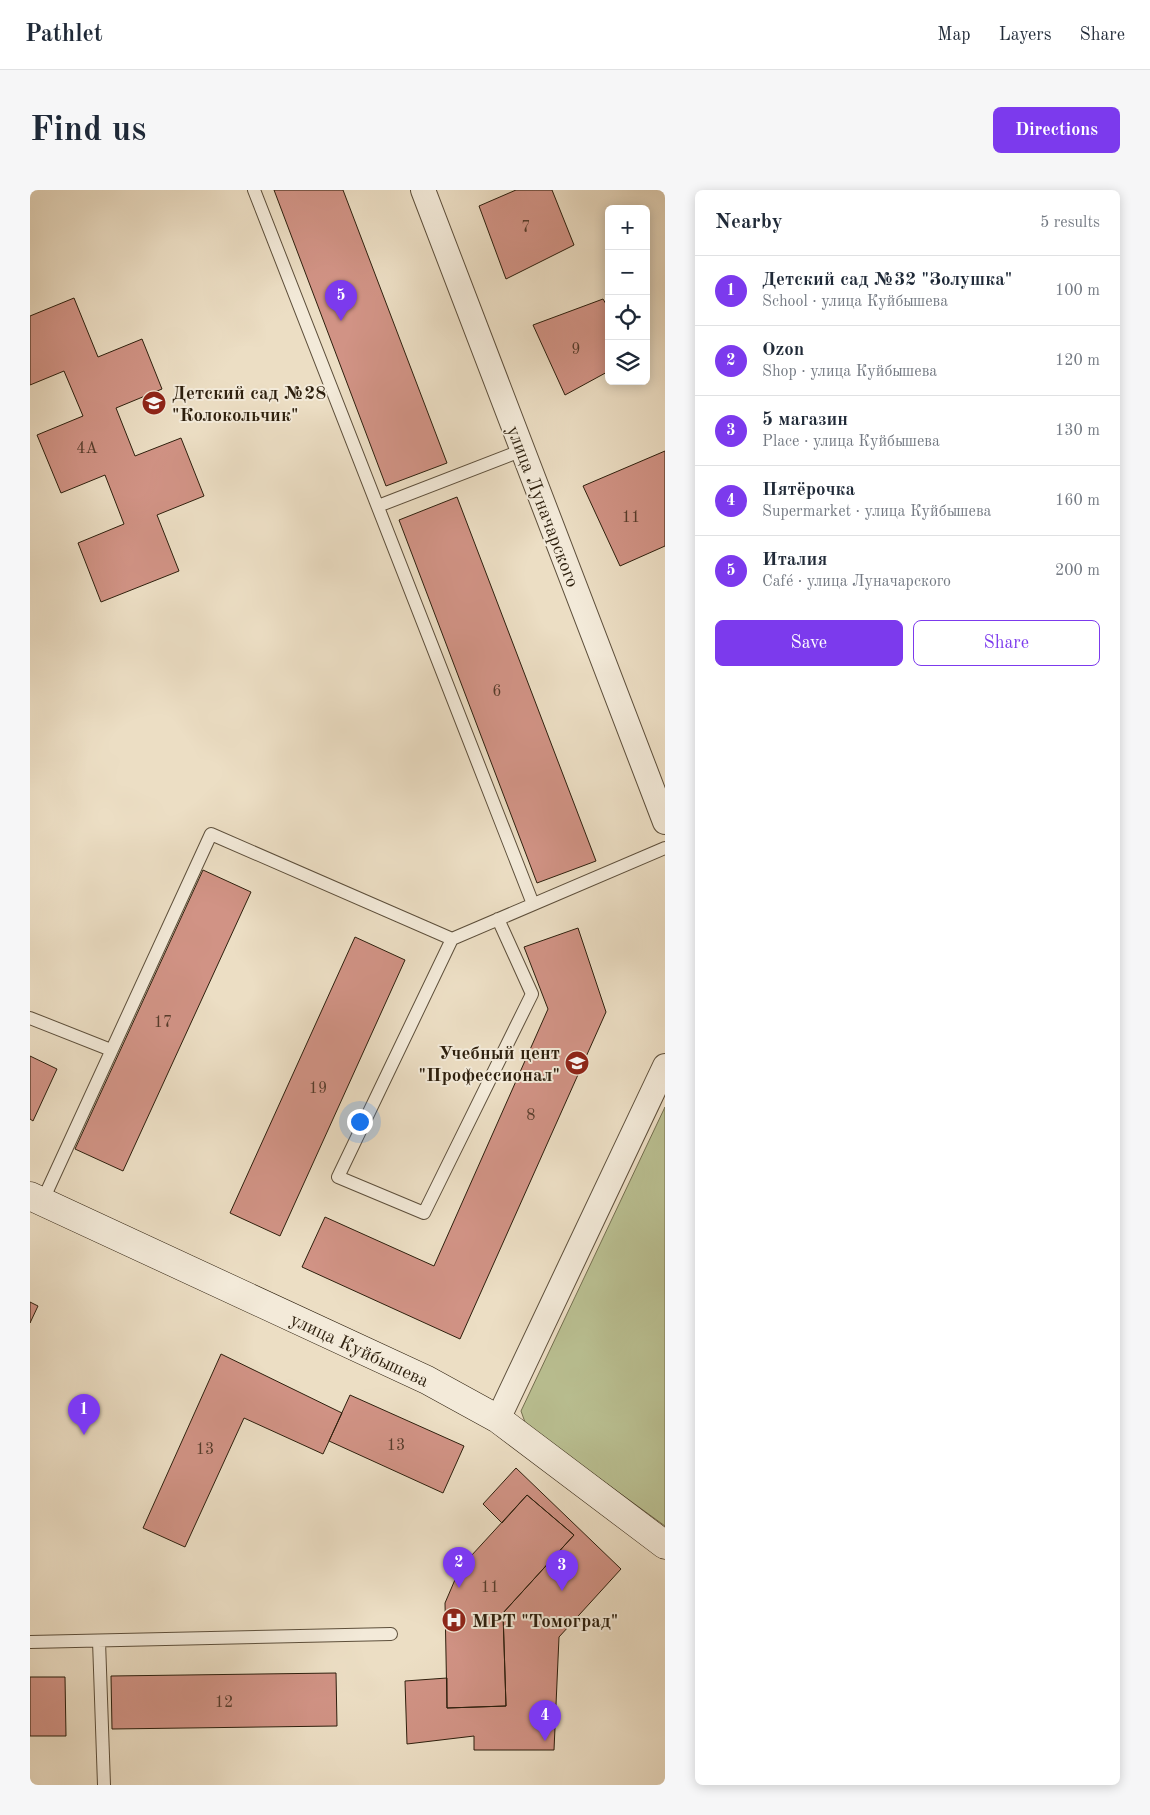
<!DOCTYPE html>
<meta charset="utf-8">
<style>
:root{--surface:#fff;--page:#f6f6f7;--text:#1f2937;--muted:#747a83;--line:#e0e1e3;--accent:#7c3aed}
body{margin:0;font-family:"Old Standard TT",serif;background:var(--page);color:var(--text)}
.controls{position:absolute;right:15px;top:15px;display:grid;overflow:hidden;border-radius:8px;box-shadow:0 2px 12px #0003}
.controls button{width:45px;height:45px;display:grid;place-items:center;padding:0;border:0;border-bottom:1px solid var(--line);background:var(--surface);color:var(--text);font:25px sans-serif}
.you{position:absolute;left:329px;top:931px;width:18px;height:18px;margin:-12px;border:4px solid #fff;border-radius:50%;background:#1a73e8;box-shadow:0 0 0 8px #1a73e833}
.badge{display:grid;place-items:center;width:32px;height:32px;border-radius:50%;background:var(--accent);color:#fff;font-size:16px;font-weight:700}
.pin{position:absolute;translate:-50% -41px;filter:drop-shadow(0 1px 2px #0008)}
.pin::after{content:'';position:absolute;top:26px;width:18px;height:15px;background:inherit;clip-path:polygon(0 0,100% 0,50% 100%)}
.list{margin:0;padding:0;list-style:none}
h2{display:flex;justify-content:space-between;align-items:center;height:65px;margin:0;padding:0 20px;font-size:21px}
h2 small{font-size:16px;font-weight:400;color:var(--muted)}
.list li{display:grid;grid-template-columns:32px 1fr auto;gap:15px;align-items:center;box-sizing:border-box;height:70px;padding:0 20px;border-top:1px solid var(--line)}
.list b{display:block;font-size:19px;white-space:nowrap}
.list p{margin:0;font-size:16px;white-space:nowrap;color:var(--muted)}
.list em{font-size:16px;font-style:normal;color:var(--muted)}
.actions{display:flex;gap:10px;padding:15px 20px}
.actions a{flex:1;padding:11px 0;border:1px solid var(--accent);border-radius:8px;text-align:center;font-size:18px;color:var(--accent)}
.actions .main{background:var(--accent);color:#fff}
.icon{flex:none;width:28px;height:28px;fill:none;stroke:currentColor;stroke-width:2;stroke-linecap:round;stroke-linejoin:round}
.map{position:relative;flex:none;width:635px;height:1595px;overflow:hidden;border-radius:8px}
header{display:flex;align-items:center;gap:30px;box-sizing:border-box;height:70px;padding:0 25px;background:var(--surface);border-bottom:1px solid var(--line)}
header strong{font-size:24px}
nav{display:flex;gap:28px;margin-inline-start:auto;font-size:18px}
.intro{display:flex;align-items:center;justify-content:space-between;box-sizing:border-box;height:120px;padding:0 30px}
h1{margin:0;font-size:35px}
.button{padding:12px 22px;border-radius:8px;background:var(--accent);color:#fff;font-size:18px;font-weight:700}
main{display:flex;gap:30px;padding:0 30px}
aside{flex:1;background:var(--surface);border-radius:8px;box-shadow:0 2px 12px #0003}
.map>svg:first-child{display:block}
</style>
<header>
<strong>Pathlet</strong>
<nav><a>Map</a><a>Layers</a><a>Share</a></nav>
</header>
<div class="intro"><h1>Find us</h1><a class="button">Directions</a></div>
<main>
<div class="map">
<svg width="635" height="1595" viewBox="0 0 635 1595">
<rect width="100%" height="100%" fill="#ecdec4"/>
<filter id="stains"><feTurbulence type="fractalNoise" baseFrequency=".004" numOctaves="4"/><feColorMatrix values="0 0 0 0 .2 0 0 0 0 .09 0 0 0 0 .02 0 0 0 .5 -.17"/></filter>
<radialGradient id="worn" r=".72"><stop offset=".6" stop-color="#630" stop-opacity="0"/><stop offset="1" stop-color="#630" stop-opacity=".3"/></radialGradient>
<path fill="#bac092" stroke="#747050" d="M 635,917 L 635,1336 L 496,1235 L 491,1221 Z"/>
<path fill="#d19385" stroke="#2d1f0d" d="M 244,0 L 313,0 L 417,273 L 356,296 Z
M 486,0 L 522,0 L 544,55 L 476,89 L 449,16 Z
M 44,108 L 68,167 L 112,149 L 132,199 L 86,218 L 105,266 L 151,248 L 174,306 L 127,325 L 149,381 L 71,412 L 48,353 L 94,334 L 75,285 L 31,303 L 7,245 L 53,226 L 34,181 L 0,195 L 0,126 Z
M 573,109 L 579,119 L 579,181 L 535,205 L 503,135 Z
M 635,261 L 635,356 L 590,376 L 553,296 Z
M 427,307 L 566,671 L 507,693 L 369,330 Z
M 173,680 L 221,702 L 93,981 L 45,959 Z
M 548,738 L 576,822 L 430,1149 L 272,1077 L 295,1027 L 404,1076 L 518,819 L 494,757 Z
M 325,747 L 375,770 L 250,1046 L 200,1023 Z
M 0,866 L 27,879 L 3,931 L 0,929 Z
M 0,1112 L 8,1116 L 0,1133 Z
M 191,1164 L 312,1223 L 293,1264 L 214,1228 L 155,1357 L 113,1338 Z
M 320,1205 L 434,1256 L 413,1303 L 299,1251 Z
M 486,1278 L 591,1379 L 529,1447 L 524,1560 L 444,1560 L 444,1546 L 377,1554 L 375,1491 L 417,1488 L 417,1518 L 476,1516 L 473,1423 L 544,1345 L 497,1305 L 472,1333 L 453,1314 Z
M 497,1305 L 544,1345 L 473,1423 L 476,1516 L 417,1518 L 415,1413 L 430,1378 Z
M 306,1483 L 307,1536 L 82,1539 L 81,1486 Z
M 0,1487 L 35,1487 L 36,1546 L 0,1546 Z"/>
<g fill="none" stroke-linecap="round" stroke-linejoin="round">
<defs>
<path id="lane" d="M 224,0 L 503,714
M 348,316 L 493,260
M 422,749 L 308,987 L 394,1023 L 502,804 L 468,729
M 0,828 L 81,860
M 12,1012 L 181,644 L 422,749 L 635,658
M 69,1451 L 74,1595
M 0,1452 L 361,1444"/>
<path id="street" d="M 393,0 L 635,632
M 468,1229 L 635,876"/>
<path id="secondary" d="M 0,1006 L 397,1190 L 468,1229 L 635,1355"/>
</defs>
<use href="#lane" stroke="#5d4f3b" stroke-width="14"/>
<use href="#street" stroke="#5d4f3b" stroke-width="26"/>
<use href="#secondary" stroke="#2d1f0d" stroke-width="29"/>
<use href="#lane" stroke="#f3ead9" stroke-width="12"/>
<use href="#street" stroke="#f3ead9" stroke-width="24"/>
<use href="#secondary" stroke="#f3ead9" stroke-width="28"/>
</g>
<defs>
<symbol id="school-disc" viewBox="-11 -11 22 22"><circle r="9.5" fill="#8f2418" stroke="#f3ead9"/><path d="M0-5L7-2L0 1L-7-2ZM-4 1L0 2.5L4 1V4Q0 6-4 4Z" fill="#fff"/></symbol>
<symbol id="hospital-disc" viewBox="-11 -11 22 22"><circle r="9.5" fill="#8f2418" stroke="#f3ead9"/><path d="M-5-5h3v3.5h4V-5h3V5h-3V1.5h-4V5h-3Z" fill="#fff"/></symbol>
</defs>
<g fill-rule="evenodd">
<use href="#school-disc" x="110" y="199" width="28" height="28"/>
<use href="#school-disc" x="533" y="859" width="28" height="28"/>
<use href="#hospital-disc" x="410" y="1416" width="28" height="28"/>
</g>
<g text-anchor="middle" stroke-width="4" stroke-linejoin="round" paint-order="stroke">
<g font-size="16" fill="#563c2b">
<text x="496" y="42">7</text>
<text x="546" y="164">9</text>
<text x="57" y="263">4А</text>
<text x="601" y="332">11</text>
<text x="467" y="506">6</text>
<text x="133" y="837">17</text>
<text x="288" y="903">19</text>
<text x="501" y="930">8</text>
<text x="366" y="1260">13</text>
<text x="175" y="1264">13</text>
<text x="460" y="1402">11</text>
<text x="194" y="1517">12</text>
</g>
<g font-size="19" font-weight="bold" fill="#2d1f0d" stroke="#f3ead9" text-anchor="start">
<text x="142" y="209">Детский сад №28<tspan x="142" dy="22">"Колокольчик"</tspan></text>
<text x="530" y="869" text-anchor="end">Учебный цент<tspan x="530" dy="22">"Профессионал"</tspan></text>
<text x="442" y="1437">МРТ "Томоград"</text>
</g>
<g font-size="19" fill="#2d1f0d" stroke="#f3ead9">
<text transform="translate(514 316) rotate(69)" y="7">улица Луначарского</text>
<text transform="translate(330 1159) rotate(25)" y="7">улица Куйбышева</text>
</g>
</g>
<rect width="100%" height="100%" filter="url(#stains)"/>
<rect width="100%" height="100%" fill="url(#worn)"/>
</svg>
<div class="controls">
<button>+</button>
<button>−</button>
<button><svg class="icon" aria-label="locate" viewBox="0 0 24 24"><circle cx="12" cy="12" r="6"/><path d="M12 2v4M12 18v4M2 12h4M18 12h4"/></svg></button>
<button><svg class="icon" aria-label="layers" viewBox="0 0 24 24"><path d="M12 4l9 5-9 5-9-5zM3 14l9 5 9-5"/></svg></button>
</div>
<div class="you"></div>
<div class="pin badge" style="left:54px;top:1245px">1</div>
<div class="pin badge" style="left:429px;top:1398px">2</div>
<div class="pin badge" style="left:532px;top:1401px">3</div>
<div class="pin badge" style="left:515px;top:1551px">4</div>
<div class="pin badge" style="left:311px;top:131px">5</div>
</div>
<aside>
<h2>Nearby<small>5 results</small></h2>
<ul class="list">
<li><span class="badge">1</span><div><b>Детский сад №32 &quot;Золушка&quot;</b><p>School · улица Куйбышева</p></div><em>100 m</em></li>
<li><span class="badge">2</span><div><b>Ozon</b><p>Shop · улица Куйбышева</p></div><em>120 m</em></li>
<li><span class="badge">3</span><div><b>5 магазин</b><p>Place · улица Куйбышева</p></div><em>130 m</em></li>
<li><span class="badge">4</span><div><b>Пятёрочка</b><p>Supermarket · улица Куйбышева</p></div><em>160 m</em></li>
<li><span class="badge">5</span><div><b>Италия</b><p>Café · улица Луначарского</p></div><em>200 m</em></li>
</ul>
<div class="actions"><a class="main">Save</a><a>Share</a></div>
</aside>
</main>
